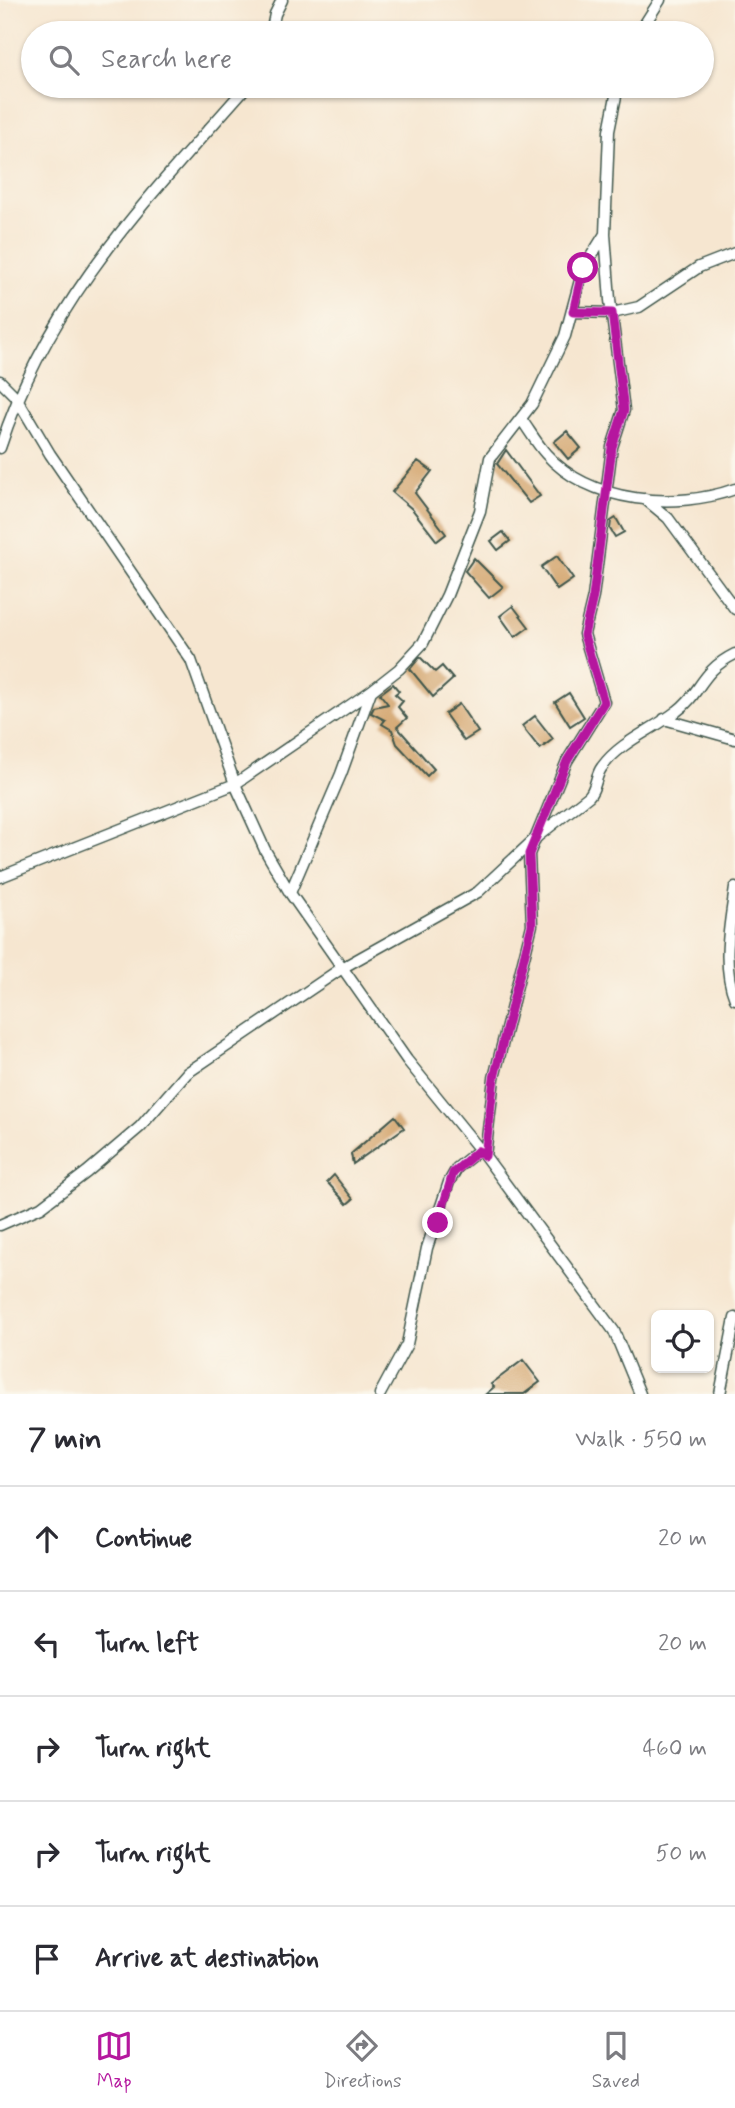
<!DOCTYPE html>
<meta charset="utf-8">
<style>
:root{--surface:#fff;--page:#f2f2f3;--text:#2b2b33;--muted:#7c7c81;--line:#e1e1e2;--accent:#b5179e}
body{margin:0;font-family:Mynerve,sans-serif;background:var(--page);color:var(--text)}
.controls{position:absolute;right:21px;bottom:21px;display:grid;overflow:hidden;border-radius:10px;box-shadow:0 2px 5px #0004}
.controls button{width:63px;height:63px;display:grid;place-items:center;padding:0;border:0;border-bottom:2px solid var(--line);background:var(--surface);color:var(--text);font:35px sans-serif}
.stop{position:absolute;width:21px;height:21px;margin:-16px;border:5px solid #b5179e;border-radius:50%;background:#fff}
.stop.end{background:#b5179e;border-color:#fff;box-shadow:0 2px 7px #0008}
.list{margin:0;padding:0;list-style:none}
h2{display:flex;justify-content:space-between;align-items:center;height:91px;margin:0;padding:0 28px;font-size:30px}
h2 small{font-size:23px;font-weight:400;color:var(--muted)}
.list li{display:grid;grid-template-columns:46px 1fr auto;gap:21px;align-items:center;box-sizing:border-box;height:105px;padding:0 28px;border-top:2px solid var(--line)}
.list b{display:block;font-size:26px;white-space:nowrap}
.list em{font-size:23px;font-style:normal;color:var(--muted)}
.icon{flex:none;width:38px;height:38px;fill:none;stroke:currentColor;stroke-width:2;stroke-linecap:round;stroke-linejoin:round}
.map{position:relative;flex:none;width:735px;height:1394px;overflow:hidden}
.search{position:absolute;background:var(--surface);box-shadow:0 2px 5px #0004;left:21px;right:21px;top:21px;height:77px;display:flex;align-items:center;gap:18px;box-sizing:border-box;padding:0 24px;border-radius:38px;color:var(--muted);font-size:26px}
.sheet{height:616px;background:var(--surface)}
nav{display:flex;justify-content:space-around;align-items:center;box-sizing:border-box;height:98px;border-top:2px solid var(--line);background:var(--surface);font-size:19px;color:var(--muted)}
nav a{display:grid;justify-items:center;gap:4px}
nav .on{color:var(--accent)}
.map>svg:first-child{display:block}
</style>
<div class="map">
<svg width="735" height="1394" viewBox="0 0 735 1394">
<rect width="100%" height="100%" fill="#fbf7ec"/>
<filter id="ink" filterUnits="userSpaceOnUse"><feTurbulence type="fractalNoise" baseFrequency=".0143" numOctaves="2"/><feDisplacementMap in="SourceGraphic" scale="14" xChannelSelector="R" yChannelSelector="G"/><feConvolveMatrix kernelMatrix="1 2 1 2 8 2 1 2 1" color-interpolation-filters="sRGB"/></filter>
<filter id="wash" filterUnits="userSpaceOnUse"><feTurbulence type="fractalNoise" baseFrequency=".00686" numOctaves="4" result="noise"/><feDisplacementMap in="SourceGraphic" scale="28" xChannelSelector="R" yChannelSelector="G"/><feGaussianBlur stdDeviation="1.57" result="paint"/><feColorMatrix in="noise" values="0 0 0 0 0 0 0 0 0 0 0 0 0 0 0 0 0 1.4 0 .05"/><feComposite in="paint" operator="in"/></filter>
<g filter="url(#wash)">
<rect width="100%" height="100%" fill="#f6e6d0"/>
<g id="blocks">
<path fill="#d3a46d" d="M 567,431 L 581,448 L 568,459 L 554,442 Z
M 506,450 L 540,496 L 529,503 L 497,464 Z
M 418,461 L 432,471 L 415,493 L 446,534 L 437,541 L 412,509 L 392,492 Z
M 616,518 L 624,532 L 615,537 L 610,529 L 611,521 Z
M 503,532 L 510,541 L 498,550 L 491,541 Z
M 557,556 L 573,579 L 557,590 L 541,567 Z
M 474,558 L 503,587 L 489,598 L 465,571 Z
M 513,606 L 529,627 L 515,637 L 500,616 Z
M 420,657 L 435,672 L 442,666 L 453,679 L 433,697 L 410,669 Z
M 393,684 L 399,691 L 395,694 L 403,701 L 398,707 L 407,718 L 397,727 L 434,769 L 427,776 L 397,744 L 392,730 L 382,724 L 385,720 L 371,713 L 374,707 L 388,704 L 380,694 Z
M 569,693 L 584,717 L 570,726 L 555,702 Z
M 459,704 L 478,732 L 464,741 L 445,714 Z
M 535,716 L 553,739 L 540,749 L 522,726 Z
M 395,1116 L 404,1128 L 353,1164 L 351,1154 Z
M 334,1175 L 353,1199 L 347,1204 L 327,1182 Z
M 523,1360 L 540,1382 L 524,1394 L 486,1394 L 494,1387 L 491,1384 Z"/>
</g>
</g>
<g filter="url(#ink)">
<use href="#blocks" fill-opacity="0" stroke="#3f564b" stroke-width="2"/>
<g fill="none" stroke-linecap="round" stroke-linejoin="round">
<defs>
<path id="street" d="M 271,33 L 275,14 L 282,0
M 639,33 L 660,0
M 573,312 L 612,313 L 639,307 L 699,267 L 735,253
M 0,381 L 16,397 L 50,454 L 191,660 L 235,784 L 265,850 L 290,893 L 407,1060 L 485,1156 L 614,1331 L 640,1394
M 521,419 C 529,430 537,444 546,454 C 591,504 677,510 735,489
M 0,448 C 49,298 146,201 247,86
M 645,499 L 668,518 L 735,609
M 664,719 L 735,739
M 0,877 L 235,784 L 371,691 L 399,669 L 423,643 L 447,595 L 480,511 L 490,458 L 532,404 L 565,336 L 583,269 L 605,234
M 735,888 C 730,924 721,965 735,999
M 290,893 L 341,774 L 371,691
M 485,1156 L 494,1078 L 532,925 L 529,854 L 567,761 L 604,702 L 584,634 L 593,597 L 612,447 L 624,410 L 610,300 L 605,234 L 609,131 L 618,86
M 0,1225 L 41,1207 L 87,1172 L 140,1127 L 187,1073 L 342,968 L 478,892 L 538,836 L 589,796 C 597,787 595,776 602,767 C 621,741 653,730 677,711 C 701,694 700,671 735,654
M 380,1394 L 407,1344 L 427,1248 L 449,1182 L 457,1168 L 478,1151
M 720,1394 L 735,1318"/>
</defs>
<use href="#street" stroke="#3f564b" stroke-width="13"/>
<use href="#street" stroke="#fff" stroke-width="10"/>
</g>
</g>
<g fill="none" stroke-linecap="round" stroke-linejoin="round" filter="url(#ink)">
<path stroke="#b5179e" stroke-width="9" d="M 438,1223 L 453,1173 L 478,1151 L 485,1156 L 494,1078 L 532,925 L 529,854 L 567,761 L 604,702 L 584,635 L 593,597 L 612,447 L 624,410 L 612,313 L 573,312 L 583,268"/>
</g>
</svg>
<div class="controls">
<button><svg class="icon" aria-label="locate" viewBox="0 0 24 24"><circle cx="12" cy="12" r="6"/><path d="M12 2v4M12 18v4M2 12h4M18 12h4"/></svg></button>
</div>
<div class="stop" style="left:583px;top:268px"></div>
<div class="stop end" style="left:438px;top:1223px"></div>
<div class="search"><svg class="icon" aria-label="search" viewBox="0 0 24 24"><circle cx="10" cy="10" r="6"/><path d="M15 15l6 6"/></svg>Search here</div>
</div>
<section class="sheet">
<h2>7 min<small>Walk · 550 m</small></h2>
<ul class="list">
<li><svg class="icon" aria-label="ahead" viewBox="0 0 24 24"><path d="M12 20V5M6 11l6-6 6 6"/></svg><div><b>Continue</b></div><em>20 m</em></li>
<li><svg class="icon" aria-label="left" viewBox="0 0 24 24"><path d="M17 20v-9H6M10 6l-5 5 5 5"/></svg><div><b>Turn left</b></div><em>20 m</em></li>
<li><svg class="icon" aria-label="right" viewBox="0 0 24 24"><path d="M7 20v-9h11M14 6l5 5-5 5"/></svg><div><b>Turn right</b></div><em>460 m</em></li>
<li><svg class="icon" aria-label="right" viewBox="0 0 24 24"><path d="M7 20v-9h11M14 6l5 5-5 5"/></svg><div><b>Turn right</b></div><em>50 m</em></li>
<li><svg class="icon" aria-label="arrive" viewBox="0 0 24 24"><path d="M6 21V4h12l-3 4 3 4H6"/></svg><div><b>Arrive at destination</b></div></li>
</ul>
</section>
<nav>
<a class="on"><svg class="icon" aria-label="map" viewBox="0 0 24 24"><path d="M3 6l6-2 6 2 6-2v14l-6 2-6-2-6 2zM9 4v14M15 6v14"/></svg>Map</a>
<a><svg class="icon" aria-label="directions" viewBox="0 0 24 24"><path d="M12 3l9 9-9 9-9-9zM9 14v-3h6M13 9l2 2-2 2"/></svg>Directions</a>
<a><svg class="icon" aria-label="saved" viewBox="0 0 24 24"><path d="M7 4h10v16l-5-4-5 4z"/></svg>Saved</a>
</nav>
